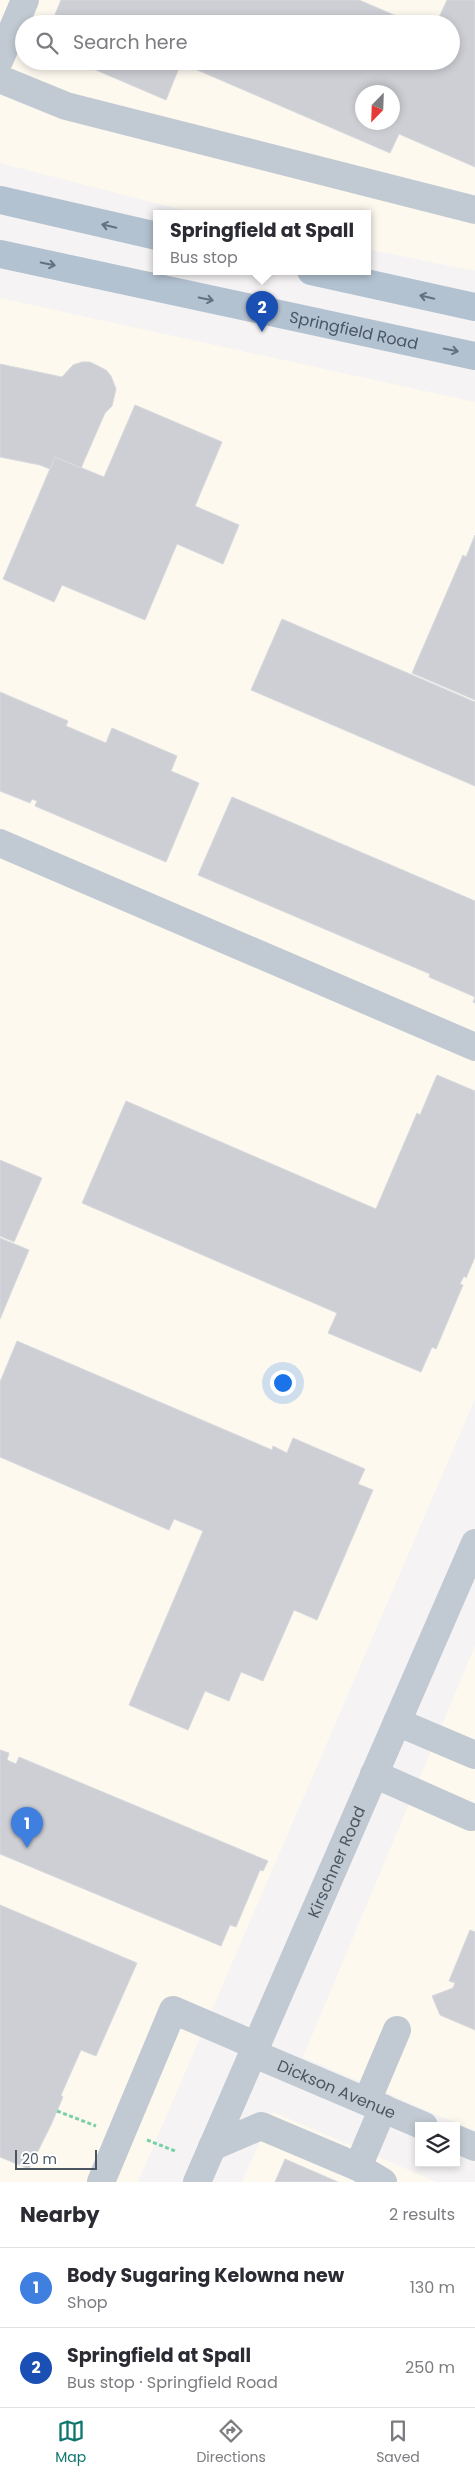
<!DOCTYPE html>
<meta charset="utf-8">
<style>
:root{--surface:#fff;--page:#f7f7f7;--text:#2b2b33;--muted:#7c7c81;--line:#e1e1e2;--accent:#0f766e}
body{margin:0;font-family:Poppins,sans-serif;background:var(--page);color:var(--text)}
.controls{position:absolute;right:15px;bottom:15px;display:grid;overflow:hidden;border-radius:0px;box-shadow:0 2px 8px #0003}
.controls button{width:45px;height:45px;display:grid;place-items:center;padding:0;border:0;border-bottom:1px solid var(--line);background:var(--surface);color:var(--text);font:25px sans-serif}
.compass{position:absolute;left:355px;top:85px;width:45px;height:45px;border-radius:50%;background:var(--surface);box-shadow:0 2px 8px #0003;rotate:203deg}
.scale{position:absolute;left:15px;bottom:12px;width:82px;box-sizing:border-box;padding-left:5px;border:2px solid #4a5661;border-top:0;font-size:14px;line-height:18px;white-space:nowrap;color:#4a5661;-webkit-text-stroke:4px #fff;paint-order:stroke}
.you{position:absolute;left:282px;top:1382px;width:18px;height:18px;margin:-12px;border:4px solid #fff;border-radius:50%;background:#1a73e8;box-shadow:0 0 0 8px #1a73e833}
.badge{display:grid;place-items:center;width:32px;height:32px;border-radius:50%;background:var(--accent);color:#fff;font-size:16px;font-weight:700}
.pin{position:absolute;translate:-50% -41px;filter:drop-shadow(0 1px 2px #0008)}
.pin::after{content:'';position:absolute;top:26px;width:18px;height:15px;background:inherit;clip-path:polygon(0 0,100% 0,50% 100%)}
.popup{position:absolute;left:153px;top:210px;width:218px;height:65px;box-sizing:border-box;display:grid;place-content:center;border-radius:0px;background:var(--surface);filter:drop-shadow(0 1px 4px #0005);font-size:16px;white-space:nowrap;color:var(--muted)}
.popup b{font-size:19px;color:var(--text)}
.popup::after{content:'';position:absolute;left:50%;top:100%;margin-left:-10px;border:10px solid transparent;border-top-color:var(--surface)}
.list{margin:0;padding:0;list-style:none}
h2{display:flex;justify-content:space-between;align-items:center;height:65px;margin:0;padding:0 20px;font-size:21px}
h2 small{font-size:16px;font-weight:400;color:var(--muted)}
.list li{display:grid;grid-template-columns:32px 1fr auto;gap:15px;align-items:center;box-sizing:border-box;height:80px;padding:0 20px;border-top:1px solid var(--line)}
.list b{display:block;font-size:19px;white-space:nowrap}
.list p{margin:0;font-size:16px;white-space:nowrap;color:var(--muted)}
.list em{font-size:16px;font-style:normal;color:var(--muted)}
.icon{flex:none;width:28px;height:28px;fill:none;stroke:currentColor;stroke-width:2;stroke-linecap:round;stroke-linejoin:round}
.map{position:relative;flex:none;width:475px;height:2182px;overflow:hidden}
.search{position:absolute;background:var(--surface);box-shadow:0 2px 8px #0003;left:15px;right:15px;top:15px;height:55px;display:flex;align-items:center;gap:12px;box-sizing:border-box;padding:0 18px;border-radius:28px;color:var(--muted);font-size:19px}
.sheet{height:225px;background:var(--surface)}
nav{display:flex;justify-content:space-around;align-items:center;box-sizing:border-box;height:70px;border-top:1px solid var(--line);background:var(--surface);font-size:14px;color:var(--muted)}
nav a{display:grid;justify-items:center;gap:2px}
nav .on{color:var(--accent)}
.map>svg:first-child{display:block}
</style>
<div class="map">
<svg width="475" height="2182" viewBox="0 0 475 2182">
<rect width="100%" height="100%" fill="#f5f3f3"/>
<path fill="#fdf9ef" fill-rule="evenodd" d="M 0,0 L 475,0 L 475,271 L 367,249 L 367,213 L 194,213 L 0,163 ZM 24,24 L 451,24 L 451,61 L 24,61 ZM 362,92 L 392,92 L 392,122 L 362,122 Z
M 0,298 L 475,402 L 475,1399 L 138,2182 L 0,2182 Z
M 475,1646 L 475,2131 L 303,2057 Z
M 273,2112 L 437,2182 L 242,2182 Z"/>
<path fill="#cdcfd5" stroke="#d7d9de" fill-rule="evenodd" d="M 61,0 L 359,0 L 415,24 L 51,24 Z
M 447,0 L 475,0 L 475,167 L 399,134 L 390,153 L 181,63 L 166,100 L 75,61 L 451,61 L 451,24 L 436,24 ZM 362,92 L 392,92 L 392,122 L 362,122 Z
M 82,362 L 90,362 L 106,370 L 111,376 L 116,389 L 112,406 L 105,413 L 81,468 L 55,457 L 50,469 L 40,465 L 0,457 L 0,364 L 62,377 L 73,365 Z
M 135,405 L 222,442 L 195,506 L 239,525 L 223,564 L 177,544 L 145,620 L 62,585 L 54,602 L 3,579 L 55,457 L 104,477 Z
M 475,535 L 475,700 L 412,673 L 463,555 L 466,557 Z
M 282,619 L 475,702 L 475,786 L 251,690 Z
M 0,692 L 68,721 L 66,726 L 106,743 L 112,728 L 177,756 L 171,771 L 199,783 L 166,862 L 35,806 L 37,801 L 32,799 L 30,803 L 0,791 Z
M 232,797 L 475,901 L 475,1003 L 473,1002 L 475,997 L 429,977 L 430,974 L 198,875 Z
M 437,1075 L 475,1091 L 475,1257 L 466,1278 L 464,1276 L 460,1284 L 463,1285 L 436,1349 L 432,1347 L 421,1372 L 328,1333 L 337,1313 L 82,1203 L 126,1101 L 376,1209 L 417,1113 L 420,1115 Z
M 0,1160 L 42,1178 L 14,1242 L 0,1236 Z
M 0,1238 L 29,1250 L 0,1319 Z
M 17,1341 L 272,1450 L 273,1446 L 287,1453 L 293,1438 L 365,1469 L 358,1484 L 373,1490 L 317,1620 L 294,1610 L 263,1681 L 241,1672 L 229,1701 L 205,1691 L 188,1730 L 129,1705 L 203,1531 L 174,1519 L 169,1530 L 0,1457 L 0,1382 Z
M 0,1750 L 9,1753 L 7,1760 L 16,1764 L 19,1757 L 268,1861 L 263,1871 L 260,1870 L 236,1927 L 230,1925 L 221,1946 L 0,1854 Z
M 0,1905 L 137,1963 L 96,2056 L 81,2050 L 61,2095 L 63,2097 L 51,2125 L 29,2169 L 0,2157 Z
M 470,1930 L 475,1932 L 475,2030 L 440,2015 L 432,1996 L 453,1988 L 455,1983 L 449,1981 Z
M 285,2159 L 338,2182 L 275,2182 Z"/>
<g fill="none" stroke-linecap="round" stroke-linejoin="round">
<path stroke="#7ad0a6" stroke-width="3" stroke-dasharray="4 2.5" stroke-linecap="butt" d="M 57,2111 L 96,2126
M 147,2140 L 175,2151"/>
<g stroke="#c1cad2" stroke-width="28">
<path d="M 0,59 L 25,0"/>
<path d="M 0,79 L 66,106 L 475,210"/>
<path d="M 0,843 L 475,1047"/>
<path d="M 397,1722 L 475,1755"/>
<path d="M 374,1774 L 471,1817"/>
<path id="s1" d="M 252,2053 L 424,2126"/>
<path d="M 367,2101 L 397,2030"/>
<path d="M 456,2139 L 475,2147"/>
<path d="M 212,2147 L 261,2126 L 358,2167 L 383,2182"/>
<path d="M 358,2167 L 383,2108"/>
<path d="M 101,2182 L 173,2010 L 255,2045"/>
<path id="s2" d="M 197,2182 L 475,1543"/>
</g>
<g stroke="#b3c2d1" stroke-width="28">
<path d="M 0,200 L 157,236"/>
<path id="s3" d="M 0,254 L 475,356"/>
<path d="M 311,271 L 475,307"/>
</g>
</g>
<defs><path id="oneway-shaft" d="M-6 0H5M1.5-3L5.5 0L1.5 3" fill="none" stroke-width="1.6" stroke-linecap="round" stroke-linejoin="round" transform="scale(1.25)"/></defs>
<g stroke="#64717d">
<use href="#oneway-shaft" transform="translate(109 226) rotate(-167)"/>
<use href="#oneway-shaft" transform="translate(48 264) rotate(12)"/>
<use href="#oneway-shaft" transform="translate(427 297) rotate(-167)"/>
<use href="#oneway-shaft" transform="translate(206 299) rotate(12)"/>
<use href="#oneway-shaft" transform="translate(451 350) rotate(12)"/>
</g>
<g text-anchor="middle" stroke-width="4" stroke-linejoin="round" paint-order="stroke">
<g font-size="16" fill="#4a5661" stroke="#fff">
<text dy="6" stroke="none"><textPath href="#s3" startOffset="362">Springfield Road</textPath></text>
<text dy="6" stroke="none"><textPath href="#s2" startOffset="349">Kirschner Road</textPath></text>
<text dy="6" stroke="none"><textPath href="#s1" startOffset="92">Dickson Avenue</textPath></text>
</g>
</g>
</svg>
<div class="controls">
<button><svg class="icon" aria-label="layers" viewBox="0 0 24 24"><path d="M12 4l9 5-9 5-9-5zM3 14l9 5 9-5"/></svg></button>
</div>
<svg class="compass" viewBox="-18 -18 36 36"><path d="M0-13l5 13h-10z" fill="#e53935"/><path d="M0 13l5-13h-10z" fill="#7c7c81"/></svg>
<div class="scale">20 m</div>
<div class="you"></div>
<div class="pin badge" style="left:27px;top:1848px;background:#3f7fe0">1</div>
<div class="pin badge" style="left:262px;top:332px;background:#1a4fb4">2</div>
<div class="popup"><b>Springfield at Spall</b>Bus stop</div>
<div class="search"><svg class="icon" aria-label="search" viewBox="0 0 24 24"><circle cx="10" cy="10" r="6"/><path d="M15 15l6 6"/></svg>Search here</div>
</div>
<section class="sheet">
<h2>Nearby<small>2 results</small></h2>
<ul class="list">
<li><span class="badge" style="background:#3f7fe0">1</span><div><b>Body Sugaring Kelowna new</b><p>Shop</p></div><em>130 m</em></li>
<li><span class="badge" style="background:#1a4fb4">2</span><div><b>Springfield at Spall</b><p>Bus stop · Springfield Road</p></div><em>250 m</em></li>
</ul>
</section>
<nav>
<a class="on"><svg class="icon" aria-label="map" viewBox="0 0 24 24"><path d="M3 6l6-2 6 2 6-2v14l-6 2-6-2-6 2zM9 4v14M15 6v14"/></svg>Map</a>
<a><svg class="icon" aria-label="directions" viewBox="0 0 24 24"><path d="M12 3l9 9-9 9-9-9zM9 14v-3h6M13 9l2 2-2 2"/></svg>Directions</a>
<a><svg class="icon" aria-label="saved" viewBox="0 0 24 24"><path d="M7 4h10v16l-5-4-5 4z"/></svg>Saved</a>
</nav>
